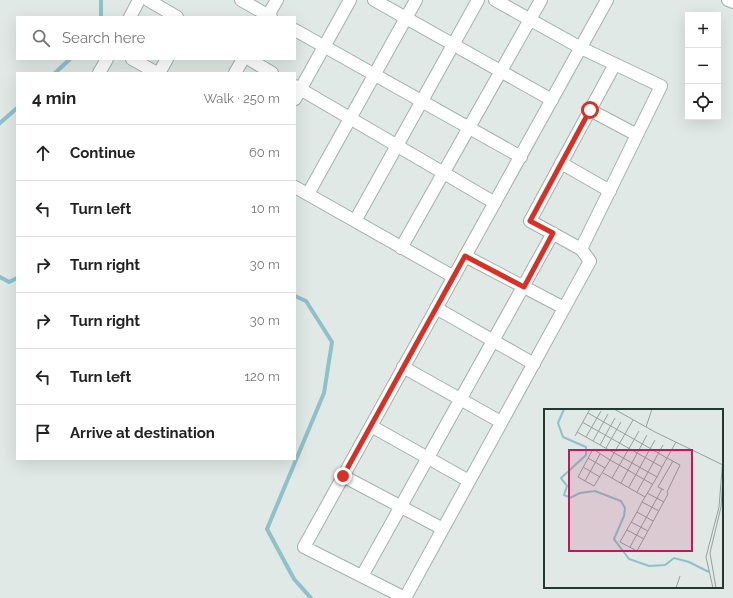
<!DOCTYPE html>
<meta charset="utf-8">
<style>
:root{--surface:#fff;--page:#f2f2f2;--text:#222;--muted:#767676;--line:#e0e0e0}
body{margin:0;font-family:Raleway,sans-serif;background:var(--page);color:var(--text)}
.controls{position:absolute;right:12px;top:12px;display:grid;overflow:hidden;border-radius:0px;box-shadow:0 4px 16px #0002}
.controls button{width:36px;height:36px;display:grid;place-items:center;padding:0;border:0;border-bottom:1px solid var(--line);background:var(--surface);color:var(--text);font:20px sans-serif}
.stop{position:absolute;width:12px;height:12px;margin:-9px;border:3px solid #d93025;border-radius:50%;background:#fff}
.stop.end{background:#d93025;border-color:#fff;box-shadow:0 1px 4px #0008}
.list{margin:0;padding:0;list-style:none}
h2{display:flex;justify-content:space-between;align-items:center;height:52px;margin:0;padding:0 16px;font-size:17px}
h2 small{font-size:13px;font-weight:400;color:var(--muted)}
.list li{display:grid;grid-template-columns:26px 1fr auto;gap:12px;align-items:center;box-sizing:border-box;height:56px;padding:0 16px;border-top:1px solid var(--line)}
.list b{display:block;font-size:15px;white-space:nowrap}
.list em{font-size:13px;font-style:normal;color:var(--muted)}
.icon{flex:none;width:22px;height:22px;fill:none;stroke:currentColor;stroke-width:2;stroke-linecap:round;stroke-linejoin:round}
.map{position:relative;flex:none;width:733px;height:598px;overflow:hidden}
.search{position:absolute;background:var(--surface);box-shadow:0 4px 16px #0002;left:16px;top:16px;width:280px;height:44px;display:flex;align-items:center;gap:10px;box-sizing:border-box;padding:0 14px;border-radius:0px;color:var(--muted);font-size:15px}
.panel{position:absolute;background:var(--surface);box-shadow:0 4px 16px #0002;left:16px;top:72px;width:280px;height:388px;border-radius:0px}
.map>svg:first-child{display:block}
</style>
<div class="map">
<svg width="733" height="598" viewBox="0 0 733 598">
<rect width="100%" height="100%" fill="#e0e9e5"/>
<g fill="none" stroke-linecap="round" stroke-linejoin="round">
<path stroke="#8ec1c8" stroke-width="4" d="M 101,0 L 101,17
M 55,73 L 70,59
M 0,123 L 17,108
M 0,277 L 9,282 L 17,278
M 295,296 L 306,301 L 332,342 L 324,393 L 267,529 L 294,579 L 311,598"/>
<defs>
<path id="minor" d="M 148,0 L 177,17
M 241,0 L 271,17
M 374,0 L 552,100
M 728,0 L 733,2
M 130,17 L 139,0
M 267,17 L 277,0
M 295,30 L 521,157
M 132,59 L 157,73
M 249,59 L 272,73
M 99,73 L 107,59
M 159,73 L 167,59
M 235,73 L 243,59
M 295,86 L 495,203
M 295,99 L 350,0
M 590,110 L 637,135
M 561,163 L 610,191
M 295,187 L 454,277
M 308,194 L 416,0
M 355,221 L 478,0
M 401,248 L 541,0
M 581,249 L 530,221 L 615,64
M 465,256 L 564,308
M 436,308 L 534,364
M 403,367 L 501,422
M 371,426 L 469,481
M 343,476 L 443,529
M 362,576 L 553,233
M 405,598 L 590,261 L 581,249 L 661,86 L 581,48 L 495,0
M 405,598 L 304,547 L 607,0"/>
</defs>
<use href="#minor" stroke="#a4b0ab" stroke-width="14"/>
<use href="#minor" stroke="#fff" stroke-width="12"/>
</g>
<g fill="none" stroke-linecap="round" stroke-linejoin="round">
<path stroke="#d93025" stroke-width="5" d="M 343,476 L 465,256 L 524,287 L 553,233 L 530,221 L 590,110"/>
</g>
<g transform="translate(544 409)">
<rect width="179" height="179" fill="#e0e9e5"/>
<path fill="none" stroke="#8ec1c8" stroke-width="2" d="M 20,0 L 14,14 L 19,28 L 42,38 L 42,46 L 17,69 L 23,77 L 20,86 L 26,89 L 36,84 L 51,82 L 77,92 L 81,99 L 80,107 L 70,130 L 85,150 L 105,157 L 121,156 L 130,149 L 145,153 L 165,163"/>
<path fill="none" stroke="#94a29d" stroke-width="1" d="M 70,0 L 111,23 L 179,56M 44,4 L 123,49 L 136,56 L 123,83 L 124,85 L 93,142 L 76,133 L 93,103 L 98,93 L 113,68 L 118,58 L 123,49 L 132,33M 89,11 L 70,44 L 66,51 L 61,59 L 50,77 L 34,68 L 49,40 L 66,51 L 75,56 L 108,75M 38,13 L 118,58M 102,18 L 108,0M 33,23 L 113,68M 31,27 L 46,0M 42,28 L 57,2M 49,32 L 64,5M 56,36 L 71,9M 62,39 L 77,13M 44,49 L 61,59M 39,58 L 56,68M 59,64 L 101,88M 68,69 L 95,22M 41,72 L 56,45M 77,74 L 103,26M 85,78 L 111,31M 120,81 L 114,78 L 129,52M 93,83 L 119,36M 103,84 L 120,93M 98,93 L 115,102M 93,103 L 109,112M 87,113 L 104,122M 83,121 L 100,130M 86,138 L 118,80M 132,179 L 136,167M 169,179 L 162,148 L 175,98 L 179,48M 172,179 L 166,144 L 177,98 L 179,66"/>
<path fill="#c2185b" fill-opacity="0.15" stroke="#c2185b" stroke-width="2" d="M 25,41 L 148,41 L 148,142 L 25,142 Z"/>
<rect width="179" height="179" fill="none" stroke="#233831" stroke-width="2"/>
</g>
</svg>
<div class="controls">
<button>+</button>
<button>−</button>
<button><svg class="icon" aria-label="locate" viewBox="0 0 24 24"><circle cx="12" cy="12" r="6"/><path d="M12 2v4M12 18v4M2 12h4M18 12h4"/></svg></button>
</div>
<div class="stop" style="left:590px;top:110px"></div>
<div class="stop end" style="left:343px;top:476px"></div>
<div class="search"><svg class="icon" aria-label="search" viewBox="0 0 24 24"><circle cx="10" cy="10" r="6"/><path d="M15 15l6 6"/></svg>Search here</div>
<section class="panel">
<h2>4 min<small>Walk · 250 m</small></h2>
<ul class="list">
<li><svg class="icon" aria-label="ahead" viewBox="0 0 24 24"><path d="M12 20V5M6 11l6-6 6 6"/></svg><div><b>Continue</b></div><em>60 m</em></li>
<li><svg class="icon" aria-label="left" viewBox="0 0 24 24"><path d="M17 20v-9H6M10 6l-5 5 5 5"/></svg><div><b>Turn left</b></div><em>10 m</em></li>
<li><svg class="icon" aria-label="right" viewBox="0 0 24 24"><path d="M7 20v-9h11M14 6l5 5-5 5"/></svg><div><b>Turn right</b></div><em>30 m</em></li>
<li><svg class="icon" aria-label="right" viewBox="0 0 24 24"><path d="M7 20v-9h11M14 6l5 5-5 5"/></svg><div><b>Turn right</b></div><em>30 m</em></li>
<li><svg class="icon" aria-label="left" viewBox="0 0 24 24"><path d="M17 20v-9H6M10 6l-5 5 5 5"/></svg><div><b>Turn left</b></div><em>120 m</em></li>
<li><svg class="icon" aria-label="arrive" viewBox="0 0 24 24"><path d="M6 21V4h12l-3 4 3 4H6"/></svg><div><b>Arrive at destination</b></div></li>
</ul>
</section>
</div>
